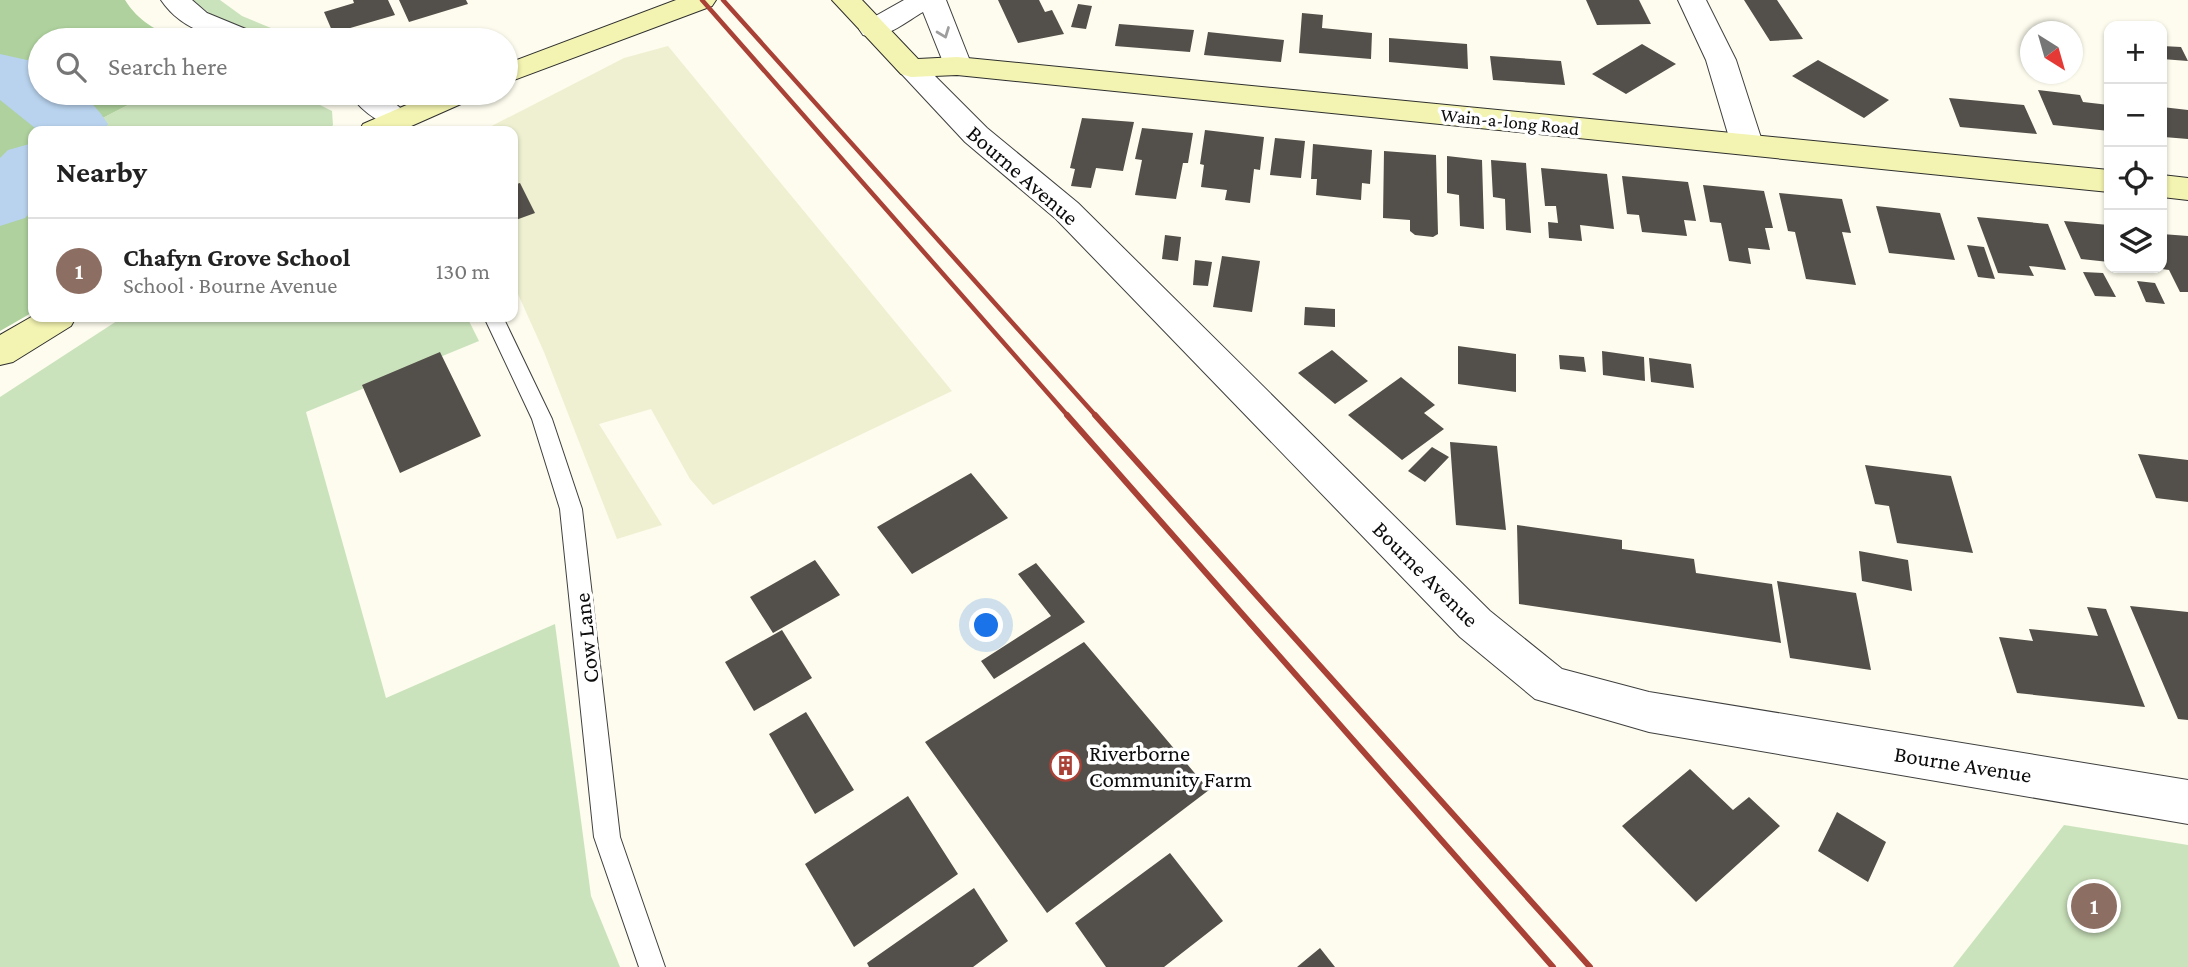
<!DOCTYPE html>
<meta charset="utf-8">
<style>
:root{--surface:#fff;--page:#f6f6f6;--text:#222;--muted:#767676;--line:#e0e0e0;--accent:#b45309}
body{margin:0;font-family:"Crimson Pro",serif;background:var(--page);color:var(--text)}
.controls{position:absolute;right:21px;top:21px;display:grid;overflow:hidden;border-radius:14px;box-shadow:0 2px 5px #0004}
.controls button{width:63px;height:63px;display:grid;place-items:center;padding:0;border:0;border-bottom:2px solid var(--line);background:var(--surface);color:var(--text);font:35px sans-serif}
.compass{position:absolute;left:2020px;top:21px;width:63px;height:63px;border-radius:50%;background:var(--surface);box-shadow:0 2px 5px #0004;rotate:143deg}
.you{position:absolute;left:987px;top:626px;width:24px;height:24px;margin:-18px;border:5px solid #fff;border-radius:50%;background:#1a73e8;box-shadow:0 0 0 10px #1a73e833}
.badge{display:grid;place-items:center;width:46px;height:46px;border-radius:50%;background:var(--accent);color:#fff;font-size:23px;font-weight:700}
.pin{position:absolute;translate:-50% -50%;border:4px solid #fff;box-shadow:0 2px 7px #0006}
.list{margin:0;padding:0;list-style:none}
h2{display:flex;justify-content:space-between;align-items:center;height:91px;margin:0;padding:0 28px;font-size:30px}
h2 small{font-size:23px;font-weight:400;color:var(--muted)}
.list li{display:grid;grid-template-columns:46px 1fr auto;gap:21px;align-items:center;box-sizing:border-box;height:105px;padding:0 28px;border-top:2px solid var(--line)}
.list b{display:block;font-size:26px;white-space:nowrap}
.list p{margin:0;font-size:23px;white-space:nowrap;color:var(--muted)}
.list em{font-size:23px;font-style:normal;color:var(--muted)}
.icon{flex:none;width:38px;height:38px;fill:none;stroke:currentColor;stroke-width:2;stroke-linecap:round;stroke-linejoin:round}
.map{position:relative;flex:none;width:2188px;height:967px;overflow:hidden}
.search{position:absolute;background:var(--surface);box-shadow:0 2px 5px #0004;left:28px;top:28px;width:490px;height:77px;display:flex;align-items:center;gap:18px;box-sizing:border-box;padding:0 24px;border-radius:38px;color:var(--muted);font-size:26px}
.panel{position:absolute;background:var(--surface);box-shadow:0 2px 5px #0004;left:28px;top:126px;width:490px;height:196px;border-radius:14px}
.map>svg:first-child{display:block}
</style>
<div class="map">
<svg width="2188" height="967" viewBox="0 0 2188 967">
<rect width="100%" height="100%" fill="#fdfcee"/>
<path fill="#eef0d1" d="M 668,46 L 952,391 L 713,505 L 690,479 L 651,409 L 599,424 L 662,525 L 617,539 L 544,352 L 513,283 L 513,131 L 482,131 L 624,58 Z"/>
<path fill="#cbe3bc" d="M 193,0 L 220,0 L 242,16 L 300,40 C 254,40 229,31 193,0 Z
M 151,93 L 296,93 L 332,111 L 333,125 L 328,131 L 90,131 L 93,123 Z
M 123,317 L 467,317 L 479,341 L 306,412 L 386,698 L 555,624 L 591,896 L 620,967 L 0,967 L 0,397 Z
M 2064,825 L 2188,845 L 2188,967 L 1953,967 Z"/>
<path fill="#aed19d" d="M 0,0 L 125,0 C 139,22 156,30 179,40 L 40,40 L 40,93 L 151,93 L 93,123 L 90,131 L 33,131 L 33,312 L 0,331 Z"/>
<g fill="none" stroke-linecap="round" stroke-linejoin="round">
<path fill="#b9d3ee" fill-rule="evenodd" d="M 0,54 L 36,62 L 40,65 L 40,93 C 75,93 88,92 108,124 L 103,131 L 33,132 L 35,128 L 0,100 Z
M 33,143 L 33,210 L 25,218 L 0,226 L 0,158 L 8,150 Z"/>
</g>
<path fill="#534f4a" d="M 353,0 L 388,0 L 395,15 L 333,33 L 324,12 L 354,3 Z
M 399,0 L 466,0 L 468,4 L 409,22 Z
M 998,0 L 1039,0 L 1045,12 L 1052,10 L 1064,34 L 1018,43 Z
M 1586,0 L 1639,0 L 1651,24 L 1597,25 Z
M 1744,0 L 1777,0 L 1803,39 L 1770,41 Z
M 1078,4 L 1092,6 L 1086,29 L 1071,27 Z
M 1302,13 L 1323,15 L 1322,28 L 1372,33 L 1371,59 L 1299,53 Z
M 1119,24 L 1194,30 L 1190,52 L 1115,46 Z
M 1208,32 L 1284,40 L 1281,62 L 1204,55 Z
M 1389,38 L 1467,44 L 1468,69 L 1389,62 Z
M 1642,44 L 1676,64 L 1626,94 L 1592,74 Z
M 2162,46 L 2181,47 L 2188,61 L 2162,59 Z
M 1490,56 L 1561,61 L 1565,85 L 1493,80 Z
M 1818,60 L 1854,80 L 1889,100 L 1864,118 L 1792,76 Z
M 2038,90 L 2080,95 L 2083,102 L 2109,105 L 2109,131 L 2053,125 Z
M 1949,98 L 2024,105 L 2037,134 L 1960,127 Z
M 2162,107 L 2188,110 L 2188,139 L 2164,137 Z
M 1082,118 L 1134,122 L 1123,171 L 1096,168 L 1091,188 L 1071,186 L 1075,169 L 1070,168 Z
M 1142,128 L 1193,133 L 1188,163 L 1183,163 L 1176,199 L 1135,195 L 1142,160 L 1135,159 Z
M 1205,130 L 1264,137 L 1260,170 L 1254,169 L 1250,203 L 1225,200 L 1227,190 L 1201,187 L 1204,165 L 1200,164 Z
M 1275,138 L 1305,141 L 1301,178 L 1270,175 Z
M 1313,144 L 1372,150 L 1370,184 L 1362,183 L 1361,200 L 1316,195 L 1317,179 L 1311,179 Z
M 1384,151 L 1436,155 L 1438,234 L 1433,237 L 1415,235 L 1410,231 L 1410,220 L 1383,218 Z
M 1447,156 L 1482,160 L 1484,229 L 1460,226 L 1459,195 L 1447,193 Z
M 1491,160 L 1526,163 L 1531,233 L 1506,230 L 1505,199 L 1493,197 Z
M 1541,168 L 1607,174 L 1614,229 L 1580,225 L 1582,241 L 1549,238 L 1548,222 L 1558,223 L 1556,206 L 1545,206 Z
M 1622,176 L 1688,182 L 1696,221 L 1684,220 L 1687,236 L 1642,232 L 1639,215 L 1627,214 Z
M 520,183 L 535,213 L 513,221 L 513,185 Z
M 1703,185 L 1764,191 L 1773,228 L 1765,228 L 1770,250 L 1748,248 L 1751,264 L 1729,261 L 1721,223 L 1710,222 Z
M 1779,193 L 1842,199 L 1851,233 L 1842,232 L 1856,285 L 1806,279 L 1795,232 L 1788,231 Z
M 1876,206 L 1940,213 L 1955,260 L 1889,253 Z
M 1977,217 L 2048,224 L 2066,270 L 2029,266 L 2034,276 L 1998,273 Z
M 2064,221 L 2109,225 L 2109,262 L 2081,259 Z
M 2162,234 L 2188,236 L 2188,292 L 2180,292 L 2169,270 L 2162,269 Z
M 1165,235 L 1181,237 L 1178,261 L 1162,259 Z
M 1967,245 L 1984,247 L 1995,279 L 1978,277 Z
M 1222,256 L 1260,261 L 1252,312 L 1213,307 Z
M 1195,260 L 1212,262 L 1208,286 L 1193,285 Z
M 2083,272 L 2103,273 L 2116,297 L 2095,296 Z
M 2137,281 L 2155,283 L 2165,304 L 2146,302 Z
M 1305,307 L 1335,309 L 1335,327 L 1304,325 Z
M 1458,346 L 1516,354 L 1516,392 L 1458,384 Z
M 1332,350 L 1368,381 L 1335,404 L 1298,373 Z
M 1602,351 L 1644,357 L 1645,381 L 1603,375 Z
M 440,352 L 481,436 L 400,473 L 362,385 Z
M 1559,355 L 1584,357 L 1586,372 L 1560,369 Z
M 1649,358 L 1691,364 L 1694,388 L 1651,382 Z
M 1401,377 L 1435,405 L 1424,413 L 1444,429 L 1402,460 L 1348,415 Z
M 1450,442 L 1497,446 L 1506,530 L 1456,525 Z
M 1432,447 L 1449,457 L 1425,482 L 1408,471 Z
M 2138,454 L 2188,460 L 2188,502 L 2156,498 Z
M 1865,465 L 1951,476 L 1973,553 L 1897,543 L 1889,506 L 1875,504 Z
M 971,473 L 1008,518 L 912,574 L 877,527 Z
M 1517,525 L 1622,540 L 1622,549 L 1694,559 L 1696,573 L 1772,584 L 1781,643 L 1519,604 Z
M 1859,551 L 1908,560 L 1912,591 L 1862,581 Z
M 815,560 L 840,595 L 773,633 L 750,597 Z
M 1036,563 L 1085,622 L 994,679 L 981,661 L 1051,616 L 1018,574 Z
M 1777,581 L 1856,593 L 1871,670 L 1790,658 Z
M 2130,606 L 2188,612 L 2188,720 L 2178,719 Z
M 2087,607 L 2106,609 L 2145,707 L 2017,693 L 1999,637 L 2033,641 L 2029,629 L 2098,636 Z
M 782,630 L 812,678 L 754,711 L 725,662 Z
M 1084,642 L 1209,790 L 1047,913 L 925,742 Z
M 806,712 L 854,790 L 815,814 L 769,734 Z
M 1690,769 L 1733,810 L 1749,797 L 1780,826 L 1696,902 L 1622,826 Z
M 908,796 L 958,874 L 854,947 L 805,864 Z
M 1837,812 L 1886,842 L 1868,882 L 1818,851 Z
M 1170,853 L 1223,921 L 1164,967 L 1106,967 L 1075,923 Z
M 974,888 L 1008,941 L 973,967 L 869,967 L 867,963 Z
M 1320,948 L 1335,967 L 1297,967 Z"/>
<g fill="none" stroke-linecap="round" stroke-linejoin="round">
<defs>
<path id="lane" d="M 484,317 L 503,317 L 552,419 L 582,509 L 620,837 L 665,967 L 639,967 L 594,837 L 560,509 L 532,419 Z"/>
<path id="street" d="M 161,0 L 192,0 L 207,13 L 258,34 L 262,40 C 225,42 184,34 161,0 Z
M 904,0 L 946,0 L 972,66 L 967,72 L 957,75 L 947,72 L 923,12 C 904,23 884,41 863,35 L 859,29 L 863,23 Z
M 1678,0 L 1706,0 L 1736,60 L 1763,144 L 1758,151 L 1747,154 L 1736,151 L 1731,144 L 1706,60 Z
M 911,59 L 921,62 L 987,128 L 1078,203 L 1490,611 L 1562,669 L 1649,692 L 2188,780 L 2188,824 L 1649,732 L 1535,699 L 1460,637 L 1056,219 L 965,142 L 896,68 L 901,62 Z
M 349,93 L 383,93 L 413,119 L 409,126 C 387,132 361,111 349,93 Z"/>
<path id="secondary" d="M 676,0 L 716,0 L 712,6 L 506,83 L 506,64 Z
M 832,0 L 862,0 L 918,59 L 957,57 L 2109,170 L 2109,192 L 957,75 L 911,77 L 901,74 Z
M 434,93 L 474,93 L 470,100 L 400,131 L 359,131 L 363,124 Z
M 2162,175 L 2188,178 L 2188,200 L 2162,197 Z
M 33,316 L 76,317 L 71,326 L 13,362 L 0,365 L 0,335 Z"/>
</defs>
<use href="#lane" stroke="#3f3f3f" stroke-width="2"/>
<use href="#street" stroke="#3f3f3f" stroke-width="2"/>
<use href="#secondary" stroke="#2e2e2e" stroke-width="2"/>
<use href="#lane" fill="#fff" fill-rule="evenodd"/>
<use href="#street" fill="#fff" fill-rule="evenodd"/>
<use href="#secondary" fill="#f3f4b1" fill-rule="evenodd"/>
<path stroke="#aa4137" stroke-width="4.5" d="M 702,0 L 1068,416
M 723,0 L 1096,416"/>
<path stroke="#aa4137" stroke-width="6" d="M 1067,415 L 1553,967
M 1095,415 L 1590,967"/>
</g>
<defs><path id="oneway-chevron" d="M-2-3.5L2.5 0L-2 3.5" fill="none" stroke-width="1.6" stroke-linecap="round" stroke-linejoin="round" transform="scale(1.75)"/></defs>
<use stroke="#9e9e9e" href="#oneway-chevron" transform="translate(944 33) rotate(69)"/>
<defs>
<symbol id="building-ring" viewBox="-11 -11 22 22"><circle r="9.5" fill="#fff" stroke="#aa4137" stroke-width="1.5"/><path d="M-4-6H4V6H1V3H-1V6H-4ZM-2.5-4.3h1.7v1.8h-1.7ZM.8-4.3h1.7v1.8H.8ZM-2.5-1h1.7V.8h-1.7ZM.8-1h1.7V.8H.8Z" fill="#aa4137"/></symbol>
</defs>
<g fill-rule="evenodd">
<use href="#building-ring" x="1048" y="748" width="35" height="35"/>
</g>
<g text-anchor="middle" stroke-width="7" stroke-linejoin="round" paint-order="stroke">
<g font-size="19" fill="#0c0c0c" stroke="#fff">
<text transform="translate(1510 121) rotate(6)" y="7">Wain-a-long Road</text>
</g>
<g font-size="23" fill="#0c0c0c" stroke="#fff">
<text transform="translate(1023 175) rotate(41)" y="8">Bourne Avenue</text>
<text transform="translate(1426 574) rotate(45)" y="8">Bourne Avenue</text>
<text transform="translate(586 638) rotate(-96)" y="8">Cow Lane</text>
<text transform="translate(1963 764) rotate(9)" y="8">Bourne Avenue</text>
</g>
<g font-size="23" fill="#0c0c0c" stroke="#fff" text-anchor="start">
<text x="1089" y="761">Riverborne<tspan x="1089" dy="26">Community Farm</tspan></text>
</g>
</g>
</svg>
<div class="controls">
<button>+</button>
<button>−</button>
<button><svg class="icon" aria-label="locate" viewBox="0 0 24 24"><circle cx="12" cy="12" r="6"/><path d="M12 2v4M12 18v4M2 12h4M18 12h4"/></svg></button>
<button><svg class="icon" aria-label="layers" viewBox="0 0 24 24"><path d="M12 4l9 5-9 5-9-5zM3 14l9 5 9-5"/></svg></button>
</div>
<svg class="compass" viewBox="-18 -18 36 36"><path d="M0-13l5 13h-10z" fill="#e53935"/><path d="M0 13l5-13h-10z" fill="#767676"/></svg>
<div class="you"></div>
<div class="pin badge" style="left:2094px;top:906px;background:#8d6e63">1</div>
<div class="search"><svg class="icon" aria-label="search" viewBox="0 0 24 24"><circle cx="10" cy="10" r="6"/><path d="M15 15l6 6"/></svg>Search here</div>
<section class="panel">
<h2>Nearby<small></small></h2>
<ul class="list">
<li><span class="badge" style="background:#8d6e63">1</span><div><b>Chafyn Grove School</b><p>School · Bourne Avenue</p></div><em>130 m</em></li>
</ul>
</section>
</div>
